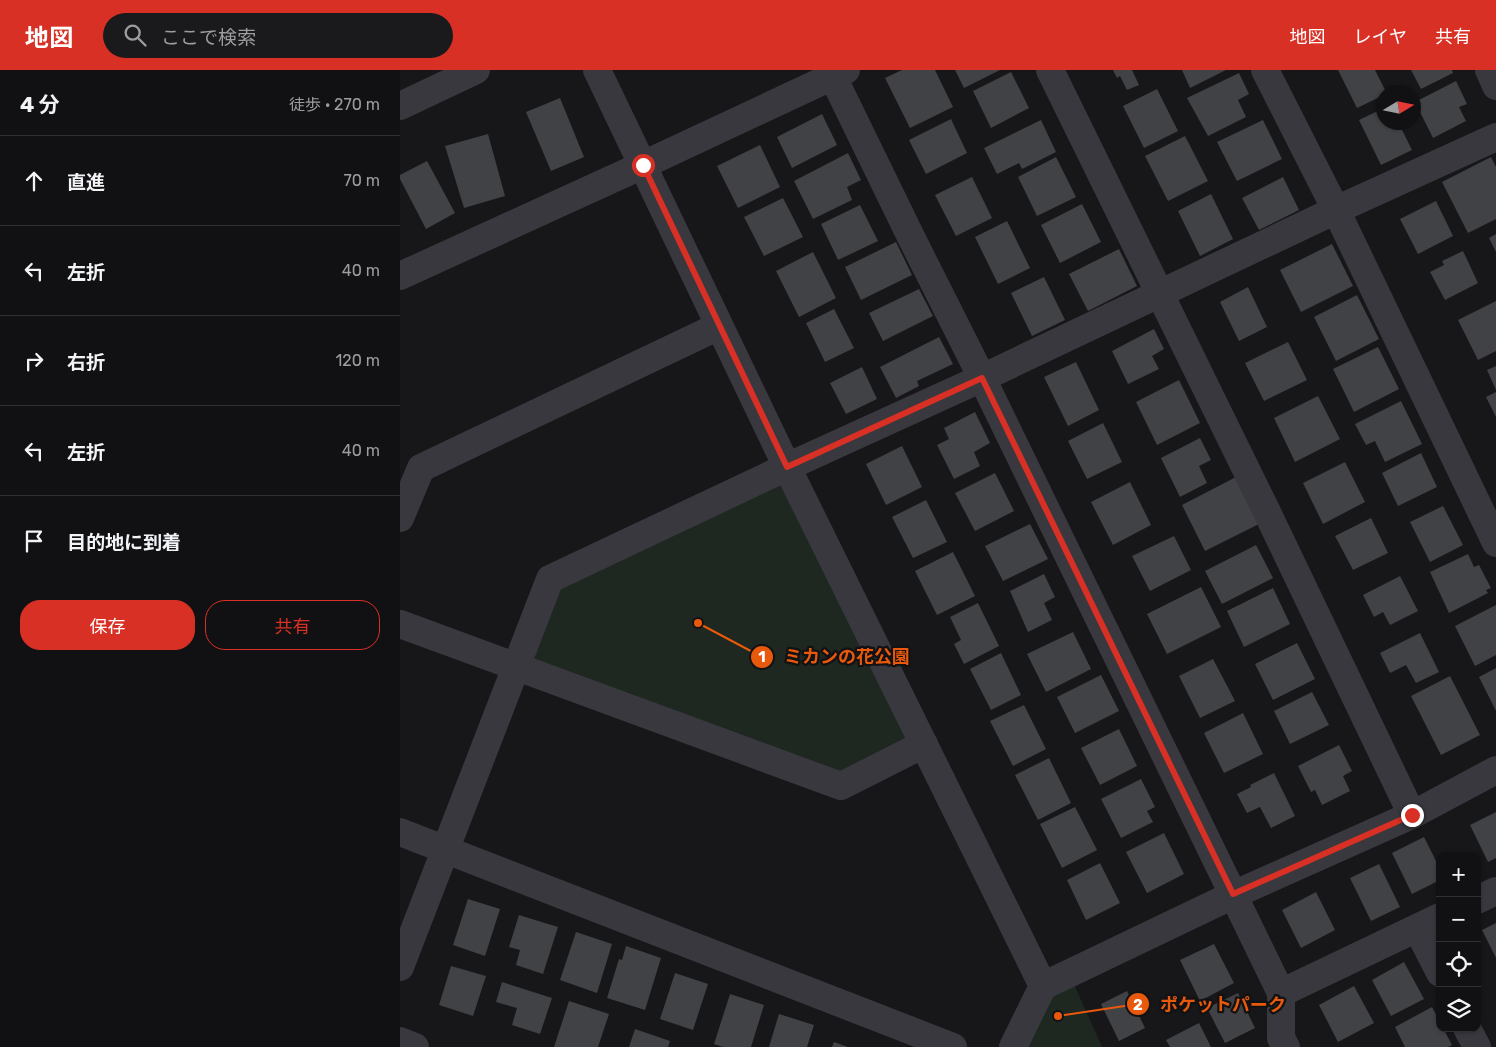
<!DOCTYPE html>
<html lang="ja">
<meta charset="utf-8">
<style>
:root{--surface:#111113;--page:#1a1a1c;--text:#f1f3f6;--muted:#9c9da0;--line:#303133;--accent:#d93025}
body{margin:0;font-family:Rubik,"Noto Sans JP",sans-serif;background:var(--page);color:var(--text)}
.controls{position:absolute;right:15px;bottom:15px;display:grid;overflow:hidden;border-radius:10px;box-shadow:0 1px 4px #0004}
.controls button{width:45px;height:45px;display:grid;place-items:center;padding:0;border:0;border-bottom:1px solid var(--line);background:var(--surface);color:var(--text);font:25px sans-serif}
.compass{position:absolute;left:976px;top:15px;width:45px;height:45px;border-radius:50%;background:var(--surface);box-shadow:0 1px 4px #0004;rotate:80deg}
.stop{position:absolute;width:15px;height:15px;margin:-11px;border:4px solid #d93025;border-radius:50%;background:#fff}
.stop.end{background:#d93025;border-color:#fff;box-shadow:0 1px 5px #0008}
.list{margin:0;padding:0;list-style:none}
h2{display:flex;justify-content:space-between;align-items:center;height:65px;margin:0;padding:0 20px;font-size:21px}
h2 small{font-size:16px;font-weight:400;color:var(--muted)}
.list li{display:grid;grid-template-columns:32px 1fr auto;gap:15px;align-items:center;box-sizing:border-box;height:90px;padding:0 20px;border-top:1px solid var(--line)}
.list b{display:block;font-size:19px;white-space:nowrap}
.list em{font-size:16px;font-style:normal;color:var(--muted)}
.actions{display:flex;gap:10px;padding:15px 20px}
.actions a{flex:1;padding:11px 0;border:1px solid var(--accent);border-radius:20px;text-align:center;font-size:18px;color:var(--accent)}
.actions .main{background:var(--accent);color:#fff}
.icon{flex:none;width:28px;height:28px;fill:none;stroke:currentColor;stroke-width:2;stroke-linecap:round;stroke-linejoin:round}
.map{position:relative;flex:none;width:1096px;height:977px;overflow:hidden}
header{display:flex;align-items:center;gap:30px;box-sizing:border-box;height:70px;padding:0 25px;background:var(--accent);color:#fff}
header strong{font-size:24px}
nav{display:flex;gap:28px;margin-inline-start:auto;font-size:18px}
.search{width:350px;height:45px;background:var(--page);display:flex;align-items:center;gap:12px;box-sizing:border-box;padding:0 18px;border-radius:28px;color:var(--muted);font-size:19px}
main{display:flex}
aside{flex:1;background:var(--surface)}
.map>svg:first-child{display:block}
</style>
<header>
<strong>地図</strong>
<div class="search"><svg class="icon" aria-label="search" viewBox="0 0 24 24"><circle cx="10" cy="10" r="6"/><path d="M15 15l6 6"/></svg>ここで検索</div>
<nav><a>地図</a><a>レイヤ</a><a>共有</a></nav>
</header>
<main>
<aside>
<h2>4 分<small>徒歩 · 270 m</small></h2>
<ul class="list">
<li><svg class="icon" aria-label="ahead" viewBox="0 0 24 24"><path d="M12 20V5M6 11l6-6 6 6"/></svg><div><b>直進</b></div><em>70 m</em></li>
<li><svg class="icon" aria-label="left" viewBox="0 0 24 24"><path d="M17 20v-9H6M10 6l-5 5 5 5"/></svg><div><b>左折</b></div><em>40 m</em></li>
<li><svg class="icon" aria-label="right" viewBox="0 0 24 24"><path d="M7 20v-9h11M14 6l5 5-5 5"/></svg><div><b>右折</b></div><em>120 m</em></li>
<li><svg class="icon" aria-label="left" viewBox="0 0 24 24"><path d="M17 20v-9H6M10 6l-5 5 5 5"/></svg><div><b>左折</b></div><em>40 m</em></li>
<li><svg class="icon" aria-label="arrive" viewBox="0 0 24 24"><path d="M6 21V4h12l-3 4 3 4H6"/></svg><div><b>目的地に到着</b></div></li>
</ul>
<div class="actions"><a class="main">保存</a><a>共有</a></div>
</aside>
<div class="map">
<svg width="1096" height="977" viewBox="0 0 1096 977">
<rect width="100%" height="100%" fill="#171719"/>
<path fill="#1e2720" d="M 387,397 L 524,674 L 441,716 L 115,596 L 150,509 Z
M 669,903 L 702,977 L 613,977 Z"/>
<path fill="#414246" d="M 502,0 L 535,0 L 553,37 L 510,58 L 485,8 Z
M 555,0 L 600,0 L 564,18 Z
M 713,0 L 732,0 L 739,15 L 727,20 L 720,6 L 717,8 Z
M 782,0 L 826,0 L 790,18 Z
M 938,0 L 975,0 L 986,22 L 984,22 L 984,25 L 957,38 Z
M 1011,0 L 1052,0 L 1053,3 L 1021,19 Z
M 611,2 L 629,38 L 591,58 L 573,21 Z
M 839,3 L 849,24 L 838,30 L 846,47 L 808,66 L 787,28 Z
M 1056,11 L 1067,34 L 1059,37 L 1066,51 L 1033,68 L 1015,32 Z
M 757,19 L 778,61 L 744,78 L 723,36 Z
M 160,28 L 184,87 L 151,101 L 126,42 Z
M 984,38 L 984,52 L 998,52 L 1012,80 L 981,95 L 959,50 Z
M 422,44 L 437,75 L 392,98 L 377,67 Z
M 551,49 L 567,83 L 526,104 L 509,70 Z
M 641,50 L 656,82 L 622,99 L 619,93 L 597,104 L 584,78 Z
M 863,50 L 882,89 L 837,111 L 817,72 Z
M 88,64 L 105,126 L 64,138 L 45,76 Z
M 785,66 L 808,111 L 768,131 L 745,86 Z
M 360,75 L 380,117 L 338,138 L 317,96 Z
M 448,83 L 461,110 L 447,117 L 452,130 L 413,149 L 394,111 Z
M 656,87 L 676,127 L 637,146 L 618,107 Z
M 1091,87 L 1096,97 L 1096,149 L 1068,163 L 1042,112 Z
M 27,91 L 55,143 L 26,159 L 0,109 L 0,105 Z
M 572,107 L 592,148 L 556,166 L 535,125 Z
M 883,107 L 899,140 L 859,160 L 842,128 Z
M 811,124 L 833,169 L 800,186 L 778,141 Z
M 383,128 L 403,167 L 364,186 L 344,147 Z
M 1036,131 L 1053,166 L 1018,184 L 1000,149 Z
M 682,134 L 701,172 L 660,193 L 641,155 Z
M 460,135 L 478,171 L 438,190 L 421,154 Z
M 607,151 L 630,198 L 598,214 L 575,167 Z
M 1096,164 L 1096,182 L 1089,168 Z
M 496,172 L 512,205 L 461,230 L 445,197 Z
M 932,174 L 953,216 L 901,242 L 880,200 Z
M 719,179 L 737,216 L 688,241 L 669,204 Z
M 1063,181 L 1078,213 L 1045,230 L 1030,202 L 1044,195 L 1042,191 Z
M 413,182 L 436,228 L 399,247 L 376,201 Z
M 644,207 L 665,250 L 632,266 L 611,223 Z
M 848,217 L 867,257 L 839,271 L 820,232 Z
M 519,219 L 533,246 L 483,271 L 469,243 Z
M 957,225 L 979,269 L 936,291 L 914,247 Z
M 1096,231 L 1096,281 L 1078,290 L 1058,250 Z
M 434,239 L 454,278 L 425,292 L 406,253 Z
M 754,259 L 764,279 L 752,286 L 759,299 L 728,314 L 712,281 Z
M 539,267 L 553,294 L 517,311 L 519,316 L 496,328 L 480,297 Z
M 888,272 L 907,310 L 864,331 L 845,293 Z
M 978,277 L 999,319 L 954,342 L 933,299 Z
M 676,292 L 699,340 L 668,356 L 644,307 Z
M 1096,296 L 1096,320 L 1087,300 Z
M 462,297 L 477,329 L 446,344 L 430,313 Z
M 779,310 L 800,353 L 757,375 L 736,332 Z
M 1096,322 L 1096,347 L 1086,327 Z
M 918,326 L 940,369 L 895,392 L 874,348 Z
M 1001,331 L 1022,374 L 985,392 L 975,371 L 966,375 L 955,354 Z
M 575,342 L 590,373 L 574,382 L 580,396 L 554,409 L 537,375 L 549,369 L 544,358 Z
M 703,353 L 722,392 L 687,409 L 668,371 Z
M 800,368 L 811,390 L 799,396 L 807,413 L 780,427 L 761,388 Z
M 502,376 L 522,417 L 486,435 L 466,394 Z
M 1021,383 L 1037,417 L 998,436 L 982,403 Z
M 945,392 L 965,432 L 923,454 L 903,413 Z
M 595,403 L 614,441 L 575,461 L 555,423 Z
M 836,407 L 859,454 L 805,481 L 782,435 Z
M 730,412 L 751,455 L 713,475 L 691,432 Z
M 526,430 L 547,472 L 513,488 L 492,447 Z
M 1043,436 L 1063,475 L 1030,492 L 1010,452 Z
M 971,448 L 988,483 L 953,500 L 935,466 Z
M 630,454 L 648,489 L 603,511 L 585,476 Z
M 774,466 L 791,500 L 750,521 L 732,486 Z
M 856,475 L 873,508 L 822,534 L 805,501 Z
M 553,482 L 575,526 L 537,545 L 515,501 Z
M 1068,484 L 1074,497 L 1079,495 L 1091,518 L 1086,520 L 1088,523 L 1049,543 L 1030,502 Z
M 644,504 L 655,527 L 644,533 L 652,550 L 628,562 L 610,521 Z
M 1000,506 L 1018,541 L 990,555 L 983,542 L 974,547 L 963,525 Z
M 801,517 L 821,557 L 767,584 L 747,544 Z
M 873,518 L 890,554 L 844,577 L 827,541 Z
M 578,533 L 599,576 L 564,594 L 554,574 L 561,570 L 550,547 Z
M 1096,535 L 1096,585 L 1075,596 L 1055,556 Z
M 673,562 L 691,599 L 646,622 L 627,584 Z
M 1020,563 L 1039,602 L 1016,613 L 1006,595 L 990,603 L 980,583 Z
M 897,573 L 915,609 L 873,630 L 855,594 Z
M 601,583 L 621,625 L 591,640 L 570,599 Z
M 813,589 L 835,631 L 800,648 L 779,606 Z
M 1096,598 L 1096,641 L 1079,607 Z
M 701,605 L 719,641 L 675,663 L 657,627 Z
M 1050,606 L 1080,665 L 1041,685 L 1011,626 Z
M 912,622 L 929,655 L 890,674 L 874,641 Z
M 624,635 L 646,679 L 613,696 L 590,651 Z
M 843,643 L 863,684 L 824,703 L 804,663 Z
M 719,659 L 737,696 L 700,715 L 681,678 Z
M 939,675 L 952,701 L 943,706 L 950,721 L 922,735 L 915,720 L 911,722 L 898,696 Z
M 649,688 L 671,733 L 638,750 L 615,705 Z
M 874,703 L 895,746 L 871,758 L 860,737 L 847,743 L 837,724 L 851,717 L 850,715 Z
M 741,709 L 755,737 L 747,741 L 753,752 L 721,768 L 701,729 Z
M 675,737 L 697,780 L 662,798 L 640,754 Z
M 1096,742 L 1096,788 L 1088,792 L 1070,755 Z
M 764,763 L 784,804 L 747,823 L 726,782 Z
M 1024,767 L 1040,799 L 1040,810 L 1012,824 L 992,783 Z
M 700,793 L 720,833 L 686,850 L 667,810 Z
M 979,794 L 1000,837 L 971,851 L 950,808 Z
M 916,822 L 935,860 L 901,878 L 882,840 Z
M 68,829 L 100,839 L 85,886 L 53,875 Z
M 119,845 L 158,857 L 143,904 L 116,895 L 120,880 L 109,877 Z
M 1096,853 L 1096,888 L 1082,860 Z
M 176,862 L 212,874 L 197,923 L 160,910 Z
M 814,874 L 834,913 L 800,931 L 780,890 Z
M 226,876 L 261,888 L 245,940 L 207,928 L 219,889 L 222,890 Z
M 1004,892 L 1024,929 L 991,946 L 972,910 Z
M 51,896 L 86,906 L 73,946 L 39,935 Z
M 275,903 L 308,914 L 293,960 L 260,949 Z
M 102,912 L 152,928 L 140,964 L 112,955 L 117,938 L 96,932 Z
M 954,916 L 974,953 L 938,972 L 919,935 Z
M 727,921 L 745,958 L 719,971 L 701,934 Z
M 838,923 L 855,958 L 825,973 L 807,938 Z
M 330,924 L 364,935 L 351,977 L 323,977 L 314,974 Z
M 169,931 L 209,944 L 198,977 L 154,977 Z
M 1032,937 L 1040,952 L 1040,958 L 1043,958 L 1052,975 L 1048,977 L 1005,977 L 995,957 Z
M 379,944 L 414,955 L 407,977 L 369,977 Z
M 799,953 L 811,977 L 770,977 L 766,970 Z
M 235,959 L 270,971 L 268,977 L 229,977 Z
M 434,972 L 448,977 L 432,977 Z"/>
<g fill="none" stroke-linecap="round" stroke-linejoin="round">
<path stroke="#38383e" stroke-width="28" d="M 197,0 L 387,397 L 643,916
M 650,0 L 866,440 L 1012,745
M 865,0 L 936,140 L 1096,473
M 1089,0 L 1096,16
M 433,7 L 510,165 L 582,308 L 881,923 L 881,968 L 886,977
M 0,206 L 243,95 L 446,0
M 0,448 L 21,398 L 319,256
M 0,554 L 441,716 L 524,674
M 0,762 L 553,977
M 1077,830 L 1096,821
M 1017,858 L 1040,903
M 0,897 L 150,509 L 387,397 L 582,308 L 936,140 L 1096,67
M 881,923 L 1040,847
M 1067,958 L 1077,977
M 0,971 L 15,977
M 613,977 L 643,916 L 833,825 L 1012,745 L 1096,700"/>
<path stroke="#38383e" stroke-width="28" d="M 0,36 L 76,0"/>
</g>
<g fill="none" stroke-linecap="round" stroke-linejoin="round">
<path stroke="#d93025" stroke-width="6" d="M 243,95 L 387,397 L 582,308 L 833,824 L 1012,745"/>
</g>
<path fill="none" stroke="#e8590c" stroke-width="2" d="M298 553L362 587M658 946L738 934"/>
<g fill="#e8590c" stroke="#121214" stroke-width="2">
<circle cx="298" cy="553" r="5"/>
<circle cx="658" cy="946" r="5"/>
<circle cx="362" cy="587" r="12"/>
<circle cx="738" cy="934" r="12"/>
</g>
<g font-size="15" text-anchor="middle" font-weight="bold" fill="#fff">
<text x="362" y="592">1</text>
<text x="738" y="940">2</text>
</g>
<g font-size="18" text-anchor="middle" font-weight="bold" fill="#e8590c" stroke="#121214" stroke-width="4.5" stroke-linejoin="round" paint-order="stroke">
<text x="447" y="593">ミカンの花公園</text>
<text x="823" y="941">ポケットパーク</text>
</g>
</svg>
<div class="controls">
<button>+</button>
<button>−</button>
<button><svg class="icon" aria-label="locate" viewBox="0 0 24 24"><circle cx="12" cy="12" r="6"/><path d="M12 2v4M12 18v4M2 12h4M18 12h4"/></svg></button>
<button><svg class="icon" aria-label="layers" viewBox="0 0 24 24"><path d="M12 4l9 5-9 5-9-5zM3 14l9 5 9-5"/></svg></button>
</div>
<svg class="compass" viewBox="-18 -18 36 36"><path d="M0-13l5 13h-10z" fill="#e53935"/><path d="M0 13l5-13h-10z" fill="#9c9da0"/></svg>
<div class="stop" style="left:243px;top:95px"></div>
<div class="stop end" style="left:1012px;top:745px"></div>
</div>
</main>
